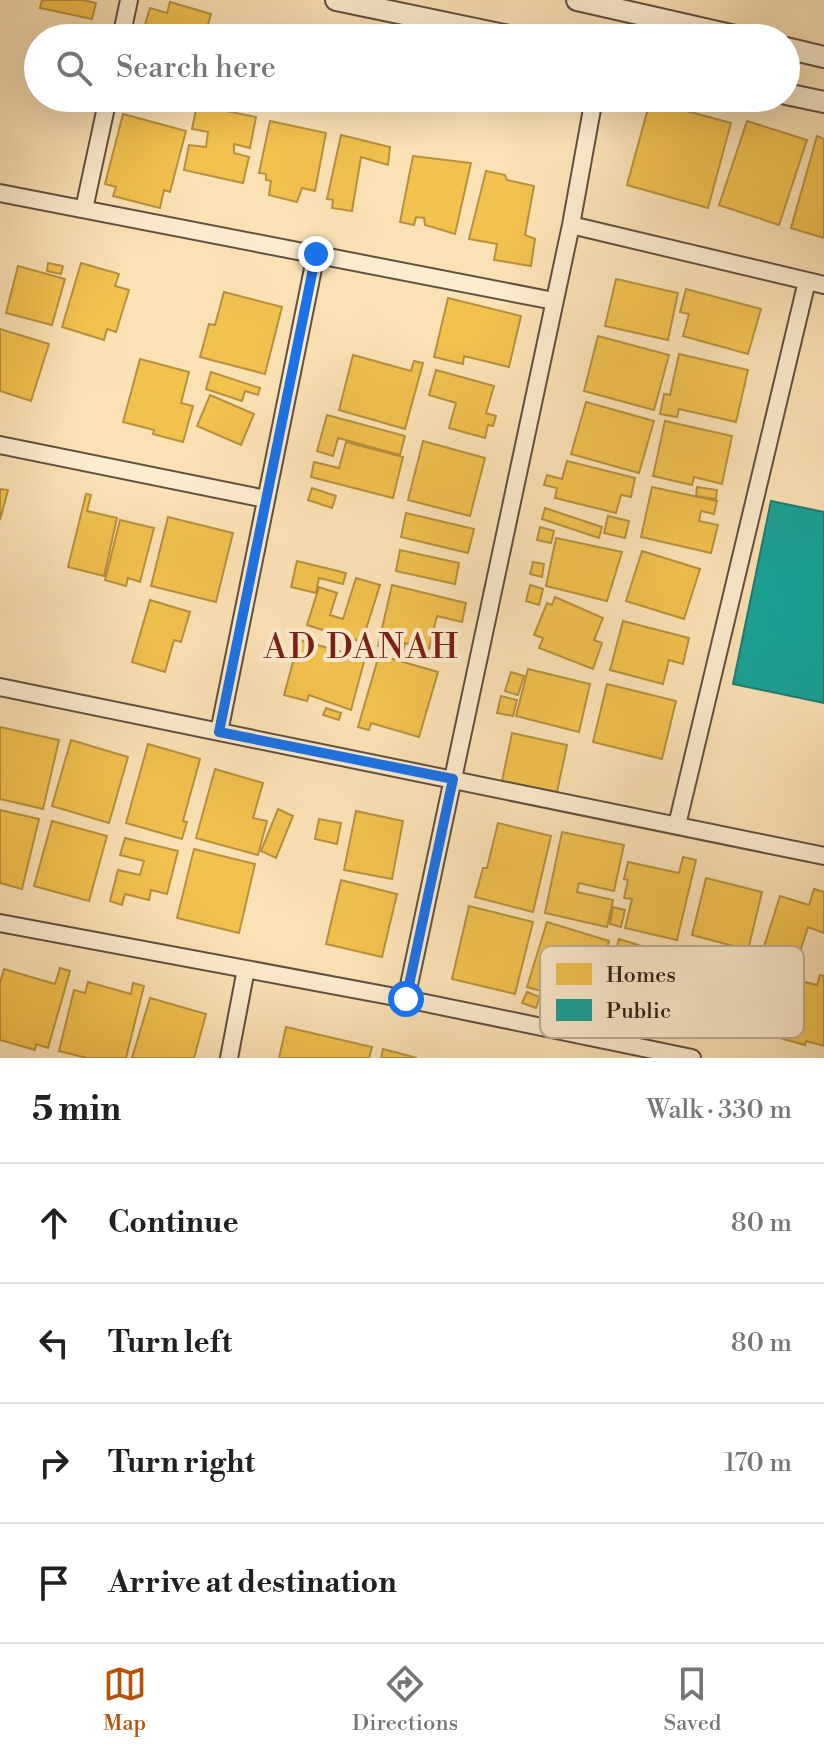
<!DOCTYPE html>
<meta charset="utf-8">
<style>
:root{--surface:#fff;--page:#f2f2f2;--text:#202124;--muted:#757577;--line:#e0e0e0;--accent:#b45309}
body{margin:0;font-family:"Libre Bodoni",serif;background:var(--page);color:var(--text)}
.stop{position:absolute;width:24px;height:24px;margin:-18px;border:6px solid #1a73e8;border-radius:50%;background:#fff}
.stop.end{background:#1a73e8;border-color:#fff;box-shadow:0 2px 8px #0008}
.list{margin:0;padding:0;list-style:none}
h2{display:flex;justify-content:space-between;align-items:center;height:104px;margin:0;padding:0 32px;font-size:34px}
h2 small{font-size:26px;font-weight:400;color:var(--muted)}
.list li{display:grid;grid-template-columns:52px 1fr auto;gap:24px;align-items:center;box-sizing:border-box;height:120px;padding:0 32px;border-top:2px solid var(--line)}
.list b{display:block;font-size:30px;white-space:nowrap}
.list em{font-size:26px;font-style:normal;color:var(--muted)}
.icon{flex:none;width:44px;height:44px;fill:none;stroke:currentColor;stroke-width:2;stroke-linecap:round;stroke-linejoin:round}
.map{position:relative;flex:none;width:824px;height:1058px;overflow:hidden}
.search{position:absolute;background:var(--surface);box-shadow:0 8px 32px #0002;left:24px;right:24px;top:24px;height:88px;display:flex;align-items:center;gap:20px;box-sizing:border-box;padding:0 28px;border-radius:44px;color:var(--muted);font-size:30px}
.sheet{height:584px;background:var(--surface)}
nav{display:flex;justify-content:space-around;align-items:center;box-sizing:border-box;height:112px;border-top:2px solid var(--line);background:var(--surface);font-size:22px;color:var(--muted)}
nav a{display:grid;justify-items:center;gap:4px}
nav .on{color:var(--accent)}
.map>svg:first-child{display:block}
</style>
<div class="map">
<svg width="824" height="1058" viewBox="0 0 824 1058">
<rect width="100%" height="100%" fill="#fbe2b5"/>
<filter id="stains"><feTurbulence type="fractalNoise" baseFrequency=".0025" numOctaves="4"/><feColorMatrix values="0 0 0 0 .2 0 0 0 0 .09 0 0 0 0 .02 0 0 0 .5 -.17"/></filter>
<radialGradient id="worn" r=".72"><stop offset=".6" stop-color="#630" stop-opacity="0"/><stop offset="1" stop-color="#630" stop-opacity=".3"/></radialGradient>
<path fill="#f2c14e" stroke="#b7913e" stroke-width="2" d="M 42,0 L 83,0 L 96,3 L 92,19 L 40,8 Z
M 170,2 L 211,14 L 204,38 L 141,38 L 150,8 L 167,13 Z
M 157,98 L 188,98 L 186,106 Z
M 650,101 L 731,123 L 708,208 L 627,185 Z
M 197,105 L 256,117 L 250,148 L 234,144 L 234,153 L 249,157 L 243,183 L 184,170 L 189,145 L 206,147 L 208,132 L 192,129 Z
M 123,114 L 186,131 L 170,192 L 164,190 L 160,208 L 113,196 L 116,187 L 105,184 Z
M 270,121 L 326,133 L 315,191 L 302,188 L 297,202 L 269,195 L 271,181 L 266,180 L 266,174 L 259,173 Z
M 747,121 L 807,140 L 779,225 L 719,205 Z
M 341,135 L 390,147 L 388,165 L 361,157 L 352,211 L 332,208 L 333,200 L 327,199 Z
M 817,136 L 824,139 L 824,238 L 791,228 Z
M 413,156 L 471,163 L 455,234 L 425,225 L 424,218 L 416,217 L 414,225 L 400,222 Z
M 486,171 L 505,175 L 507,180 L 534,186 L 525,235 L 535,239 L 531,266 L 494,260 L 497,244 L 469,239 Z
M 48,263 L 63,266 L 61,274 L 47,271 Z
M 81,263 L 119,274 L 115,286 L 129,290 L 116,332 L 107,329 L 104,340 L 62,327 Z
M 18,266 L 65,279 L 52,325 L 6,313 Z
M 616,279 L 678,293 L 668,340 L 605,326 Z
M 686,289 L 761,309 L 748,354 L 683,336 L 689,314 L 680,312 Z
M 224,292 L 282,307 L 265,374 L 200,357 L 209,324 L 215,325 Z
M 448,298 L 521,316 L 509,367 L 464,356 L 463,364 L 434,357 Z
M 0,329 L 49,344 L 31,401 L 0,391 Z
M 598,336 L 669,355 L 654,410 L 584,391 Z
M 679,354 L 748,370 L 736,422 L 679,409 L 677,417 L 660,414 L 664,394 L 670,395 Z
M 353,355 L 411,371 L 414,361 L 423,363 L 405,429 L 339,410 Z
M 140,359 L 189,372 L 181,403 L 193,406 L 183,442 L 153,434 L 154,430 L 123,422 Z
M 436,370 L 494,386 L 486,413 L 496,416 L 493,426 L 488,425 L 485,438 L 449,428 L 456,403 L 429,395 Z
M 211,372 L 260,388 L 258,395 L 245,391 L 242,401 L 206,389 Z
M 210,395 L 254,414 L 241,445 L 197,426 Z
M 586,402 L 654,421 L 639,473 L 571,454 Z
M 327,415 L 405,436 L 400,455 L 338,438 L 333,456 L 317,451 Z
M 665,421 L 732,436 L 722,484 L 694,477 L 692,485 L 653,476 Z
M 423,441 L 485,458 L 470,516 L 408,500 Z
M 346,442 L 403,457 L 393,498 L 311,477 L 314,462 L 339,468 Z
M 567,461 L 635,478 L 631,497 L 621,495 L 616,513 L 555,498 L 557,488 L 544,485 L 547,475 L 562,479 Z
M 652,487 L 717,501 L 714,514 L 701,511 L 699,521 L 718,525 L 711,553 L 641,537 Z
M 697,487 L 717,490 L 716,499 L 696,496 Z
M 312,488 L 336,496 L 332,508 L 308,500 Z
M 0,489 L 8,490 L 0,520 Z
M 86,494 L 91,495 L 87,511 L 117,518 L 104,576 L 68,567 Z
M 545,508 L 602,527 L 599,538 L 542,519 Z
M 406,513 L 474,529 L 468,553 L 401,537 Z
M 608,516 L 629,521 L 625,538 L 604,533 Z
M 168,517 L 233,533 L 216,602 L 151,586 Z
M 120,520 L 154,528 L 140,582 L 128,578 L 126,586 L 105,580 Z
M 540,527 L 554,531 L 551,543 L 537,540 Z
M 556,538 L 622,552 L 607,601 L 546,586 Z
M 400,550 L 459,563 L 455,584 L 396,571 Z
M 642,551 L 700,569 L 684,619 L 626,601 Z
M 297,561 L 346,573 L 343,584 L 319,578 L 316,593 L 291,587 Z
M 533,562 L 544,564 L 542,577 L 530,574 Z
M 356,578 L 380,585 L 362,642 L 307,625 L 319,587 L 337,593 L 330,615 L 343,619 Z
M 392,585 L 466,603 L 462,622 L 437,616 L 429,649 L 405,643 L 403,652 L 378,646 Z
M 530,585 L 543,589 L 539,605 L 526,601 Z
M 555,597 L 603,618 L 594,640 L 602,643 L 593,669 L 539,648 L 543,638 L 534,635 L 547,603 L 552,605 Z
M 150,600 L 190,612 L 181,642 L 174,640 L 165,672 L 132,662 Z
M 623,621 L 689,638 L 683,664 L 669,660 L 663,684 L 610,670 Z
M 299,640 L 365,658 L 351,710 L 309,695 L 307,701 L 284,695 Z
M 379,655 L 438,672 L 419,737 L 371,723 L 369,730 L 358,727 Z
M 528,669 L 590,684 L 579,732 L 516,716 Z
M 511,672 L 524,676 L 518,695 L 505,691 Z
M 607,684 L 676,701 L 662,759 L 593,742 Z
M 501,696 L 517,700 L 513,716 L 497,713 Z
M 326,708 L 341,713 L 339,720 L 323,715 Z
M 0,727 L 59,740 L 43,809 L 0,799 Z
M 512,733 L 567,745 L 557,792 L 502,781 Z
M 71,740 L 128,757 L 109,823 L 52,806 Z
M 148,744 L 200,759 L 183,821 L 187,822 L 182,839 L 126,823 Z
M 215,769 L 263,783 L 253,818 L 267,821 L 258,855 L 196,838 Z
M 278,809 L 293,816 L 276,858 L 261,851 Z
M 0,810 L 39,819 L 22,889 L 0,883 Z
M 356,811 L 403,821 L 392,879 L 344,870 Z
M 319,819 L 341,823 L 337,844 L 315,839 Z
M 52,821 L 107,836 L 89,901 L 34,886 Z
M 498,823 L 551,836 L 533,912 L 475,897 L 483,868 L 487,868 Z
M 562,832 L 624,845 L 614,891 L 579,883 L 577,892 L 613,900 L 607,927 L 545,913 Z
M 125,838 L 178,851 L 167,894 L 151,890 L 149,900 L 125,894 L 122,905 L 110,901 L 118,870 L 140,875 L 144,861 L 120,855 Z
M 194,849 L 255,864 L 239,933 L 177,918 Z
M 683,857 L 696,860 L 677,940 L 625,928 L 632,899 L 624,898 L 628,880 L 624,879 L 628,862 L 679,873 Z
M 706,878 L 762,892 L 748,950 L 692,935 Z
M 341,880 L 397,894 L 382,957 L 326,944 Z
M 814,889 L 824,892 L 824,933 L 808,927 L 796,964 L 762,953 L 780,896 L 809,905 Z
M 469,906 L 533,922 L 515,994 L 452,979 Z
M 613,907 L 625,910 L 621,927 L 610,924 Z
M 547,922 L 609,941 L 587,1014 L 545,1001 L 548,993 L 527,987 Z
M 619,939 L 677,957 L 668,987 L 672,988 L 659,1034 L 645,1030 L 647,1023 L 619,1015 L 616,1025 L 602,1021 L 610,994 L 603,993 Z
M 60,968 L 70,971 L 48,1048 L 36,1044 L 35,1050 L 0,1040 L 0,983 L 4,969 L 55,984 Z
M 820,975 L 824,976 L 824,1046 L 806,1041 L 805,1045 L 750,1030 L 756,1008 L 775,1013 L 784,977 L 817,985 Z
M 88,982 L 131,994 L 133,983 L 144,986 L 126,1058 L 87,1058 L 59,1051 L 74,990 L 85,993 Z
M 527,992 L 540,997 L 536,1008 L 522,1003 Z
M 150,998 L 206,1014 L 194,1058 L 132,1058 Z
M 286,1027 L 372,1047 L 369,1058 L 279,1058 Z
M 383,1049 L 417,1058 L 381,1058 Z"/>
<path fill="#17a398" stroke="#1e7c72" stroke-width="2" d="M 771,501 L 824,512 L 824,703 L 733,684 Z"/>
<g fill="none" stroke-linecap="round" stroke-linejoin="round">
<defs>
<path id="minor" d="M 121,38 L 129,0
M 0,193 L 554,301
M 84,209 L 108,98
M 571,225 L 824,285
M 0,445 L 266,499
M 0,687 L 824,856
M 219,732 L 316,254
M 677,825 L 807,281
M 0,923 L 406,999 L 692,1058
M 406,999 L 571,225 L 594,98
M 229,1058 L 246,969"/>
<path id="tertiary" d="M 336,0 L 519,38
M 577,0 L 744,38
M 786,48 L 824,57
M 786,94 L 824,102"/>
</defs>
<use href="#minor" stroke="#61513f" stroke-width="20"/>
<use href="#tertiary" stroke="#61513f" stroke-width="24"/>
<use href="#minor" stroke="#fceccf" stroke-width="16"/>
<use href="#tertiary" stroke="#fceccf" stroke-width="20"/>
</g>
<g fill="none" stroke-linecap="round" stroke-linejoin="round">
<path stroke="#1a73e8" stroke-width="10" d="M 316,254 L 219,732 L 453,779 L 406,999"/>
</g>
<g text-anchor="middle" stroke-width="8" stroke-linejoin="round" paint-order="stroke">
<g font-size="34" letter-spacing="2" fill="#7a1f14" stroke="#fceccf">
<text x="362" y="658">AD DANAH</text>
</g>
</g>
<rect x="540" y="946" width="264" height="92" rx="12" fill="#fceccf" stroke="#beaf98" stroke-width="2"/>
<rect x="556" y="963" width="36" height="22" fill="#f2c14e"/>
<rect x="556" y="999" width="36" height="22" fill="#17a398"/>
<g font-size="22" fill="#2e2118">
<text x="606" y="982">Homes</text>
<text x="606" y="1018">Public</text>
</g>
<rect width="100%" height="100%" filter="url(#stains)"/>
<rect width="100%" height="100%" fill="url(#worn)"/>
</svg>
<div class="stop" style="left:406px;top:999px"></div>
<div class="stop end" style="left:316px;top:254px"></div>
<div class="search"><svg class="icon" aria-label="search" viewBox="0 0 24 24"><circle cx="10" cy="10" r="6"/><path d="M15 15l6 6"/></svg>Search here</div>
</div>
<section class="sheet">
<h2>5 min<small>Walk · 330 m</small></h2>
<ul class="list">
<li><svg class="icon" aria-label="ahead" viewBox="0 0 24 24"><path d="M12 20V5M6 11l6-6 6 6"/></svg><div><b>Continue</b></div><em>80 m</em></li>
<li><svg class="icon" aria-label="left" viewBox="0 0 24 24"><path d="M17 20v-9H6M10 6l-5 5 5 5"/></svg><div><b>Turn left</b></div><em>80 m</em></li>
<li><svg class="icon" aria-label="right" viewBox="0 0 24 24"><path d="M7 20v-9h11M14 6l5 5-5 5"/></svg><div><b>Turn right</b></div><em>170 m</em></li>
<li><svg class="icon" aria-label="arrive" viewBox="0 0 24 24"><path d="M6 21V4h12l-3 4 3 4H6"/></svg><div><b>Arrive at destination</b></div></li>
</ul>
</section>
<nav>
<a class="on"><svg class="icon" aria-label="map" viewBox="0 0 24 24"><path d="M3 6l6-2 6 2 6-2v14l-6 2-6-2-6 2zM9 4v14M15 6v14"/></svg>Map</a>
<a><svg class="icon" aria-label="directions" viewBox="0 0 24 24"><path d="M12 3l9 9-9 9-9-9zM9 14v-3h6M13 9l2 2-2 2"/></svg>Directions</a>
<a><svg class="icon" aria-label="saved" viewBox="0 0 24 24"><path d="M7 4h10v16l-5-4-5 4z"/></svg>Saved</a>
</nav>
